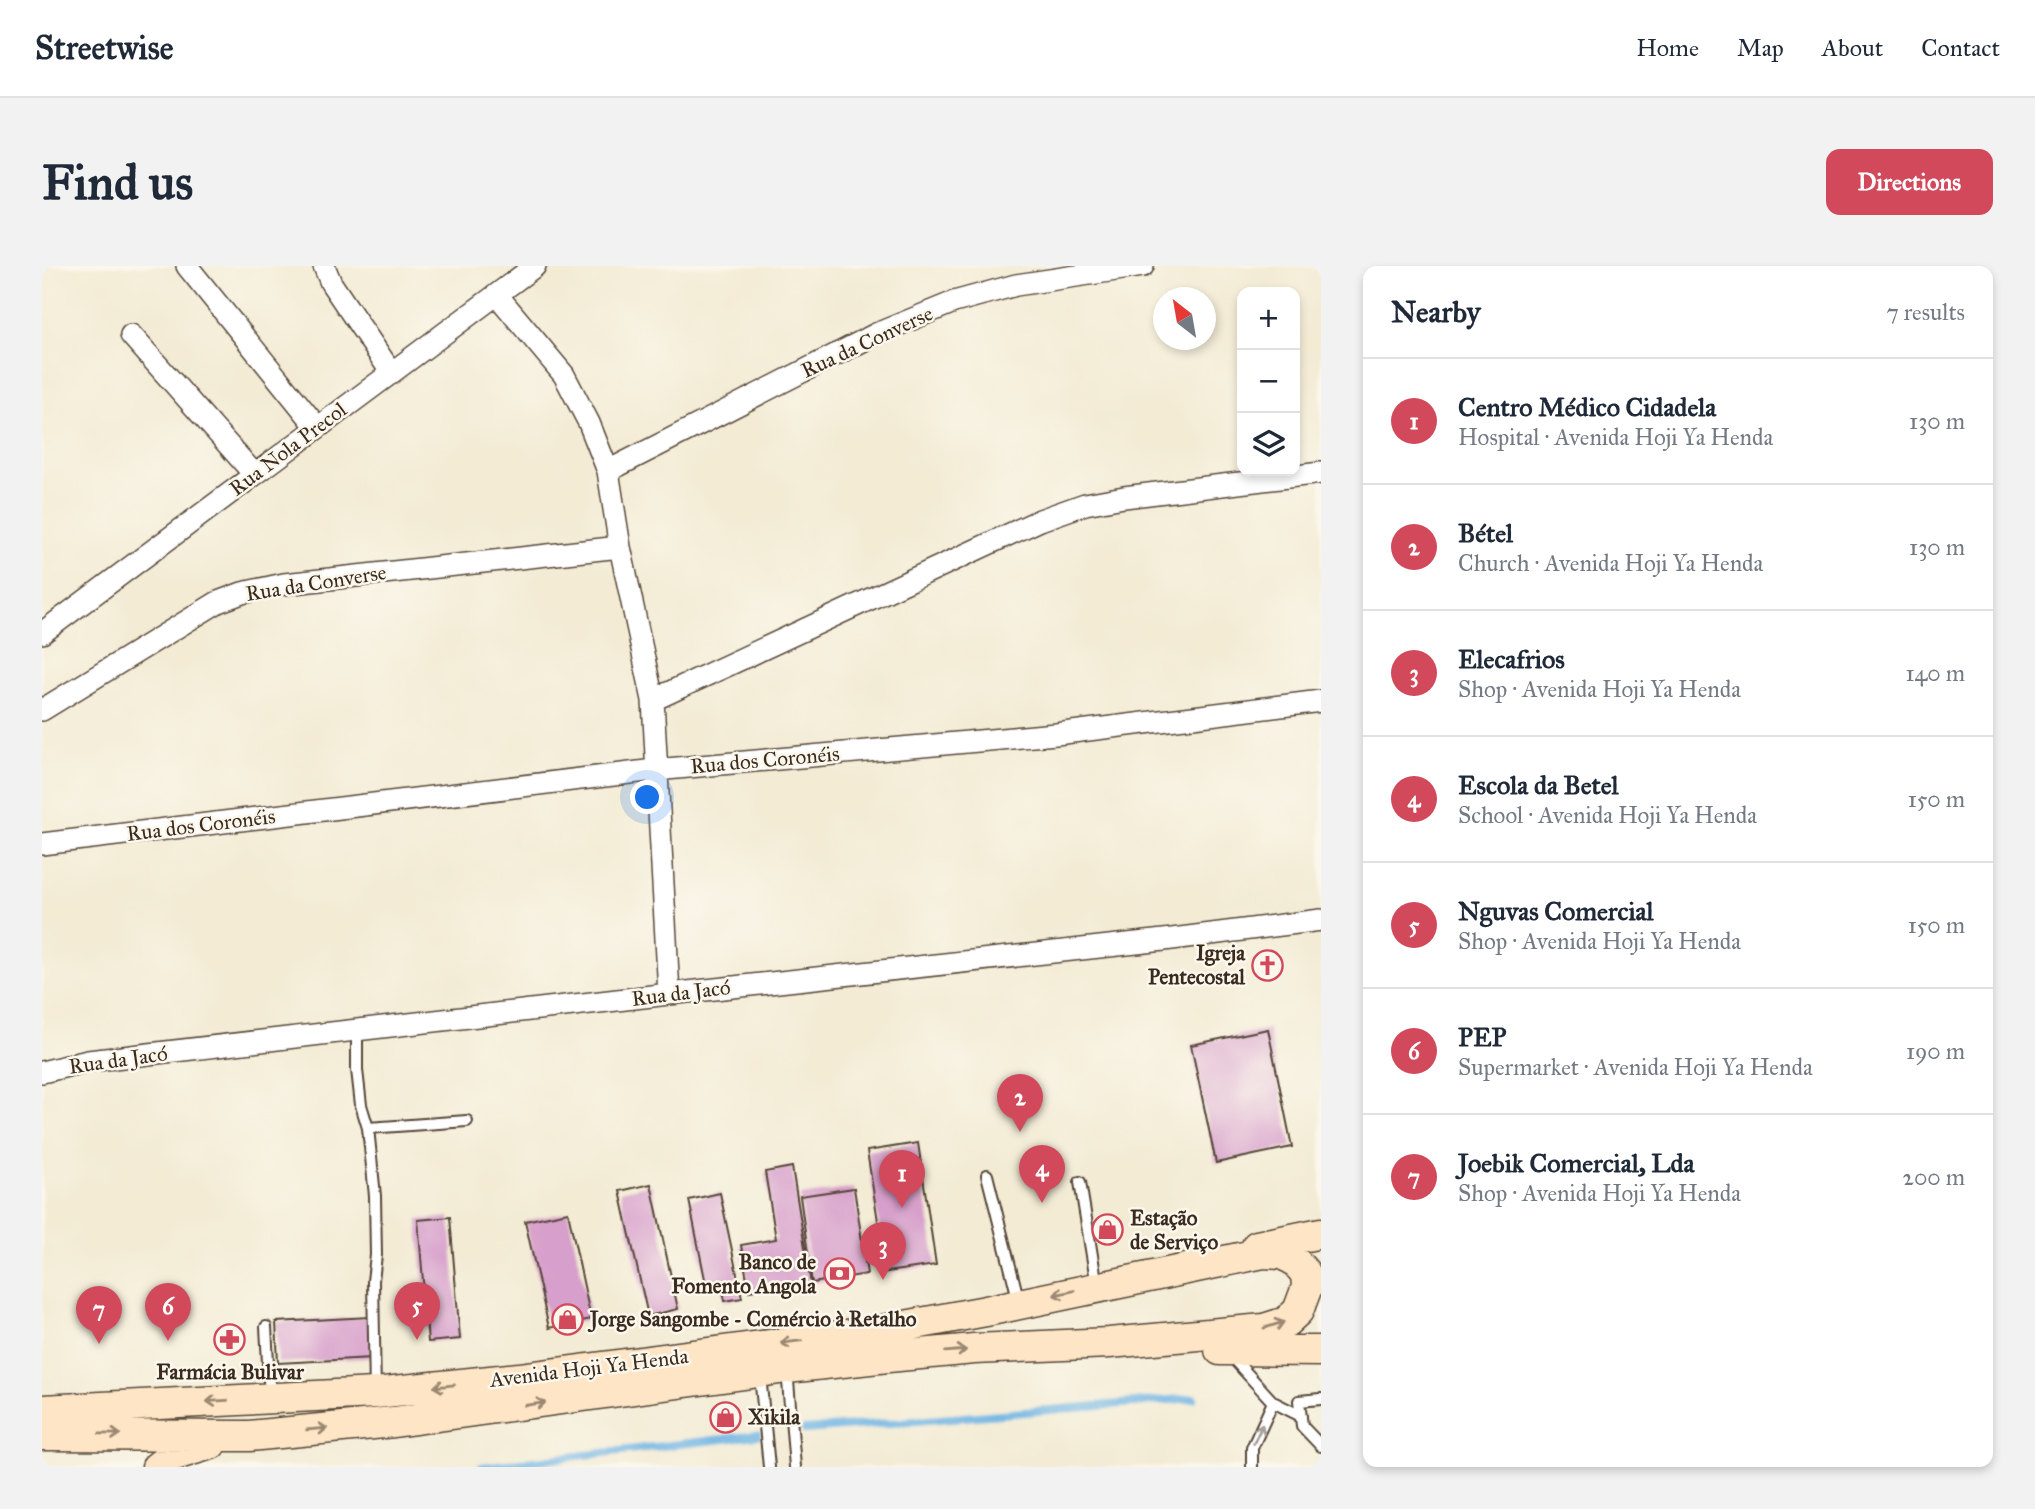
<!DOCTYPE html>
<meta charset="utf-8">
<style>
:root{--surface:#fff;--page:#f2f2f3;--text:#1f2937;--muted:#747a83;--line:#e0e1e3;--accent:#d1495b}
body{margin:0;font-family:"IM FELL Great Primer",serif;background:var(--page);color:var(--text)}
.controls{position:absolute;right:21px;top:21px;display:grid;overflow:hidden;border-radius:14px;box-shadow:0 4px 10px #0003}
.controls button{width:63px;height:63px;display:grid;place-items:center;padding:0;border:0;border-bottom:2px solid var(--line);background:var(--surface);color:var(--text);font:35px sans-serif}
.compass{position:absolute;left:1111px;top:21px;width:63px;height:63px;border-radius:50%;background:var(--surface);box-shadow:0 4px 10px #0003;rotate:329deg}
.you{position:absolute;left:606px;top:532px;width:24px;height:24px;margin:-18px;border:5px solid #fff;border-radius:50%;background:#1a73e8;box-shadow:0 0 0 10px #1a73e833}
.badge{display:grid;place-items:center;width:46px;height:46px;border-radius:50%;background:var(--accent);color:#fff;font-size:23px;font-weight:700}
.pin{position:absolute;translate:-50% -58px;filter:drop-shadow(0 2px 4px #0008)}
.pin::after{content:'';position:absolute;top:37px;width:24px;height:21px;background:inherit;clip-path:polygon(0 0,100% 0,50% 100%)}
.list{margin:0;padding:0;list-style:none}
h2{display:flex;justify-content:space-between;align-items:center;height:91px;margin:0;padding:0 28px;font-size:30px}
h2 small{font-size:23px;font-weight:400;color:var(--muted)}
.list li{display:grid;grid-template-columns:46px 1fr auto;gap:21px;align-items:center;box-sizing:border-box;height:126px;padding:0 28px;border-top:2px solid var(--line)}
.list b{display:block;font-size:26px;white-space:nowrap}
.list p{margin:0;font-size:23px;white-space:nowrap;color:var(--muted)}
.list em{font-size:23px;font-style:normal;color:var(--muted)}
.icon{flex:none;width:38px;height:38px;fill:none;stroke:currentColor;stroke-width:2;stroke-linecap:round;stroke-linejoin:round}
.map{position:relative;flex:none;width:1279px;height:1201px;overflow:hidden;border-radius:14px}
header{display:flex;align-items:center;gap:42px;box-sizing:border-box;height:98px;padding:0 35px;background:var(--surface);border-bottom:2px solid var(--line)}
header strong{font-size:33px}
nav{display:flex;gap:38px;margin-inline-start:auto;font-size:24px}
.intro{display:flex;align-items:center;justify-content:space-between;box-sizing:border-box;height:168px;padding:0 42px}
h1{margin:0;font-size:49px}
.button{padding:18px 32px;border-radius:14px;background:var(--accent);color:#fff;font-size:24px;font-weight:700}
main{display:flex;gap:42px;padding:0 42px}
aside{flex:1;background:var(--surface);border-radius:14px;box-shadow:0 4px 10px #0003}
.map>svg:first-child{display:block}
</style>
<header>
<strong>Streetwise</strong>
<nav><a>Home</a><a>Map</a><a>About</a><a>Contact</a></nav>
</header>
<div class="intro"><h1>Find us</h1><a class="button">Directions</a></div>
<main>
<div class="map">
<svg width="1279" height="1201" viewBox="0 0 1279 1201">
<rect width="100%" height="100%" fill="#fbf7ec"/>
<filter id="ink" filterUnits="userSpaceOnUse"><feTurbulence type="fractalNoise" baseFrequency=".0143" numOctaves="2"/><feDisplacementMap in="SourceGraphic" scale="14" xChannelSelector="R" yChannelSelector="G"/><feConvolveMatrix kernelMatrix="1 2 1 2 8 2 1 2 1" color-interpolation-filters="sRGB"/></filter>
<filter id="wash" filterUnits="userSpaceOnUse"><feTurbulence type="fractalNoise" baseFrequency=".00686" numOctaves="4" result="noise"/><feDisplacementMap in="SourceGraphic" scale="28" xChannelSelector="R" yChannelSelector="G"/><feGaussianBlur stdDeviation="1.57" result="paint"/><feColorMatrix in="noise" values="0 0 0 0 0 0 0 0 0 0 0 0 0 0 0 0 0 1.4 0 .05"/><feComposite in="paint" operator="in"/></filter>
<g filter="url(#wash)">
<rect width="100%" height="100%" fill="#f3ebd4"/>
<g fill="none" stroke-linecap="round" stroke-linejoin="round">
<path stroke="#6cb3e3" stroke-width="8" d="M 763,1164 L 1152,1132
M 440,1201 L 715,1169"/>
</g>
<g id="blocks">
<path fill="#d79fcb" d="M 1226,763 L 1250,881 L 1174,897 L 1149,779 Z
M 876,877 L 894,999 L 844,1006 L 825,885 Z
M 750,901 L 769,1019 L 742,1024 L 741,1019 L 707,1025 L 699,979 L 734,973 L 723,906 Z
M 609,918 L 636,1043 L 606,1050 L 578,925 Z
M 812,922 L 825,1008 L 770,1017 L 758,930 Z
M 678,927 L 700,1032 L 683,1035 L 679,1014 L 664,1018 L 647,934 Z
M 526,946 L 549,1053 L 507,1062 L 483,955 Z
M 408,951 L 418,1073 L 386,1076 L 376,954 Z
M 328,1051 L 330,1092 L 236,1097 L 234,1056 Z"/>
</g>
</g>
<g filter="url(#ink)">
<use href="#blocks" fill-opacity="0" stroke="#574739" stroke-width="2"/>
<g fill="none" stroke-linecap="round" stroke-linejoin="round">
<defs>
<path id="lane" d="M 315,764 L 315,804 L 319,839 L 326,862 L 333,930 L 334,989 L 331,1015 L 333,1127
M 326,862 L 425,855
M 945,909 L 977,1036
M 1038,916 L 1055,1020
M 224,1061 L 228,1132
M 1188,1089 L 1231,1136 L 1259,1150
M 745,1103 L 753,1201
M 718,1109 L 727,1201
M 1279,1133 L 1257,1135 L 1260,1160 L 1279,1180
M 1210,1201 L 1210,1182 L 1231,1136"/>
<path id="street" d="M 145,0 L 275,161
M 282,0 L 289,17 L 349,106
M 455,29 L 522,109 L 547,157 L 566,205 L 578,281 L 611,434 L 627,728
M 89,69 L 212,208
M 566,205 L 834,68 L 912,36 L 974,19 L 1101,0
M 0,367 L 493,0
M 611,434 L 998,254 L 1043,238 L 1082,231 L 1279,207
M 0,444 L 176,336 L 200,327 L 242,318 L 578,281
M 0,578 L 613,504 L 1014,468 L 1279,435
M 0,806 L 46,795 L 627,728 L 1122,674 L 1279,654"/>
<path id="secondary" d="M 1215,980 L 1279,967
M 1178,1084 L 1279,1085
M 0,1144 L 333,1127 L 477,1112 L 841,1064 L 944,1045 L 1221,987 L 1239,988 L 1252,994 L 1264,1008 L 1265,1021 L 1256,1045 L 1244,1056 L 1222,1063 L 1067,1077 L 932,1083 L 846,1091 L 745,1102 L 352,1156 L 207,1170 L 0,1169
M 115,1201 L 130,1190 L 169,1178"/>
</defs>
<use href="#lane" stroke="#574739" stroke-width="14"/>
<use href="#street" stroke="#574739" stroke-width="24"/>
<use href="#secondary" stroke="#574739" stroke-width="33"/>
<use href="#lane" stroke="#fff" stroke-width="10"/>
<use href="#street" stroke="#fff" stroke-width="21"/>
<use href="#secondary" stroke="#fde5c5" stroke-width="30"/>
</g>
<defs><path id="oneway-shaft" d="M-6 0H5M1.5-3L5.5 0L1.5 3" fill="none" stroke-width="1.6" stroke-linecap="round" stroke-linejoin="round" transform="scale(1.75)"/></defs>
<g stroke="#9c8872">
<use href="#oneway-shaft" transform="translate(1022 1027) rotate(167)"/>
<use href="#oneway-shaft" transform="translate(1232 1059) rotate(-17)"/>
<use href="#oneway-shaft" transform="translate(749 1076) rotate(173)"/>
<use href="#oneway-shaft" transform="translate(914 1085) rotate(-5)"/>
<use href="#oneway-shaft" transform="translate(402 1120) rotate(174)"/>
<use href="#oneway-shaft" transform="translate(175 1135) rotate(177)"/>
<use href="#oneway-shaft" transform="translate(493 1138) rotate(-7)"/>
<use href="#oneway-shaft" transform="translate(275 1163) rotate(-5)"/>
<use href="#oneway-shaft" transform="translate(68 1168) rotate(1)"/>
</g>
<use stroke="#a79f9a" href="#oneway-shaft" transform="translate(1216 1168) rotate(-65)"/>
</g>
<defs>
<symbol id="church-ring" viewBox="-11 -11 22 22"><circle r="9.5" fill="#fbf7ec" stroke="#d1495b" stroke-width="1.5"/><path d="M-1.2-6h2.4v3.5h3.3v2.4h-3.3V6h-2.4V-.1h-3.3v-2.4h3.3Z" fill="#d1495b"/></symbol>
<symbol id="shop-ring" viewBox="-11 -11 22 22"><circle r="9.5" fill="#fbf7ec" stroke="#d1495b" stroke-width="1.5"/><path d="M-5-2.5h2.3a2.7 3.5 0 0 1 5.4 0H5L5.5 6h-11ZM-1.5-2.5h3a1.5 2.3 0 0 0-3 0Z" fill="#d1495b"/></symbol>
<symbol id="bank-ring" viewBox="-11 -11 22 22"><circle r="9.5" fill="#fbf7ec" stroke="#d1495b" stroke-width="1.5"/><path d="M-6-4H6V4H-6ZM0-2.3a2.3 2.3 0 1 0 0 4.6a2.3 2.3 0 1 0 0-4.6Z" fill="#d1495b"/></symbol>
<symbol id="pharmacy-ring" viewBox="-11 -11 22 22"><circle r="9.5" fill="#fbf7ec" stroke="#d1495b" stroke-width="1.5"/><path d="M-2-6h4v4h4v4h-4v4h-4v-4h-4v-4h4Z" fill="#d1495b"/></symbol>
</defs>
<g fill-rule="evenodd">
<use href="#church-ring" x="1208" y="682" width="35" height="35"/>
<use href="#shop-ring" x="1048" y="946" width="35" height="35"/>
<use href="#bank-ring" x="780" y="990" width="35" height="35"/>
<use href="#shop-ring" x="508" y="1036" width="35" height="35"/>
<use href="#pharmacy-ring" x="170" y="1056" width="35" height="35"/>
<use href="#shop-ring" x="666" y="1134" width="35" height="35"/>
</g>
<g text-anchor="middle" stroke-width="5" stroke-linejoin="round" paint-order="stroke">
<g font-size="21" fill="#3b2a1e" stroke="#fbf7ec">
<text transform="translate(825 76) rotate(-25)" y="7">Rua da Converse</text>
<text transform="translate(246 183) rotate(-37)" y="7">Rua Nola Precol</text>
<text transform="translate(274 317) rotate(-9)" y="7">Rua da Converse</text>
<text transform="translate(723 494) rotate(-5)" y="7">Rua dos Coronéis</text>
<text transform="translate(159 559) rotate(-7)" y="7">Rua dos Coronéis</text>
<text transform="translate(639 727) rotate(-7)" y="7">Rua da Jacó</text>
<text transform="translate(76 794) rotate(-8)" y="7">Rua da Jacó</text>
<text transform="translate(547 1102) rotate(-7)" y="7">Avenida Hoji Ya Henda</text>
</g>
<g font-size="21" font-weight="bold" fill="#3b2a1e" stroke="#fbf7ec" text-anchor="start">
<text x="1203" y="694" text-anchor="end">Igreja<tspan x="1203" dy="24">Pentecostal</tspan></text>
<text x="1088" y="959">Estação<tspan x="1088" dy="24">de Serviço</tspan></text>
<text x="774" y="1003" text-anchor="end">Banco de<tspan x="774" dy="24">Fomento Angola</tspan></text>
<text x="548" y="1060">Jorge Sangombe - Comércio à Retalho</text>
<text x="188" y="1113" text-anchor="middle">Farmácia Bulivar</text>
<text x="706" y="1158">Xikila</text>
</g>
</g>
</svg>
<div class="controls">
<button>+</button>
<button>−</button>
<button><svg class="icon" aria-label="layers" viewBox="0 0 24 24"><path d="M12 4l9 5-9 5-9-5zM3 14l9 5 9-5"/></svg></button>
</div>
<svg class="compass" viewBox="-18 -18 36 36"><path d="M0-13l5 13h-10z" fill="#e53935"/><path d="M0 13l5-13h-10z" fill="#747a83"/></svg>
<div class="you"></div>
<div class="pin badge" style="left:860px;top:942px">1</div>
<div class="pin badge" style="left:978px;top:866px">2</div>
<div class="pin badge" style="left:841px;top:1014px">3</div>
<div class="pin badge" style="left:1000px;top:937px">4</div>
<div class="pin badge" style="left:375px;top:1074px">5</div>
<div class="pin badge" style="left:126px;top:1075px">6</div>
<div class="pin badge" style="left:57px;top:1078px">7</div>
</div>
<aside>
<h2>Nearby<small>7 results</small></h2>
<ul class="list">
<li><span class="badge">1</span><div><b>Centro Médico Cidadela</b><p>Hospital · Avenida Hoji Ya Henda</p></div><em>130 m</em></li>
<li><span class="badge">2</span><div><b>Bétel</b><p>Church · Avenida Hoji Ya Henda</p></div><em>130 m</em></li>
<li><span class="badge">3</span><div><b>Elecafrios</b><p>Shop · Avenida Hoji Ya Henda</p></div><em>140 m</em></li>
<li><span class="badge">4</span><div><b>Escola da Betel</b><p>School · Avenida Hoji Ya Henda</p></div><em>150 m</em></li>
<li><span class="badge">5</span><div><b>Nguvas Comercial</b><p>Shop · Avenida Hoji Ya Henda</p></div><em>150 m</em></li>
<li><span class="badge">6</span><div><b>PEP</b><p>Supermarket · Avenida Hoji Ya Henda</p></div><em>190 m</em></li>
<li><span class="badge">7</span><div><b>Joebik Comercial, Lda</b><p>Shop · Avenida Hoji Ya Henda</p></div><em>200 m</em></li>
</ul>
</aside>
</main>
